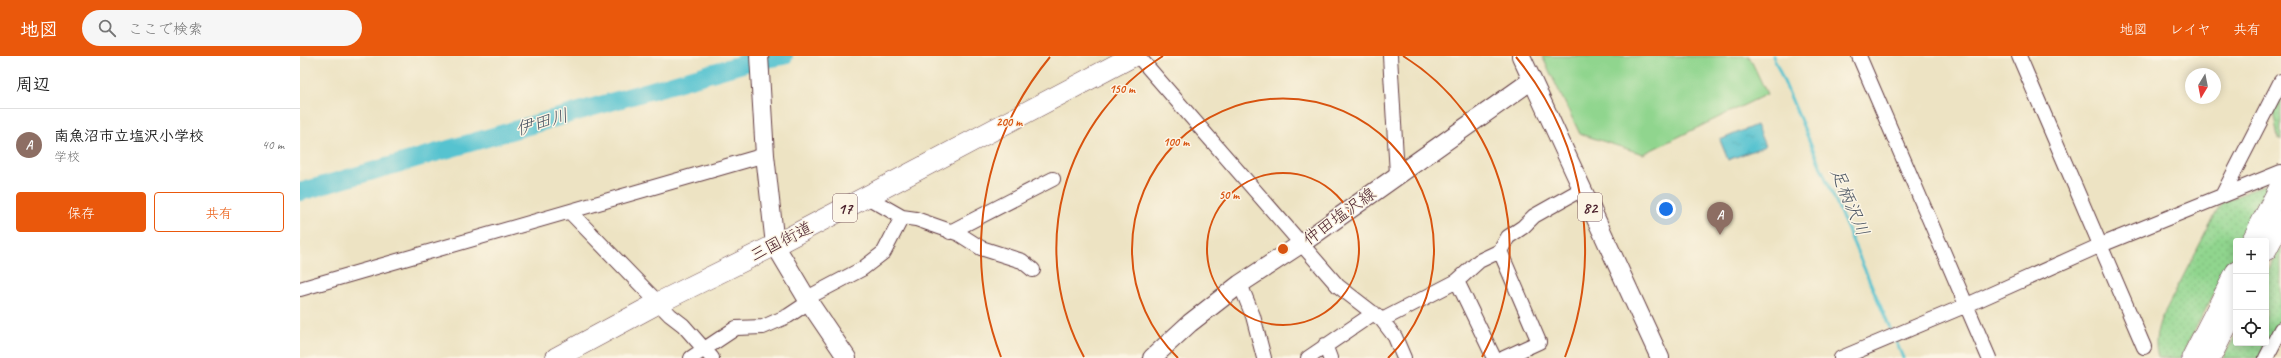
<!DOCTYPE html>
<html lang="ja">
<meta charset="utf-8">
<style>
:root{--surface:#fff;--page:#f6f6f6;--text:#222;--muted:#767676;--line:#e0e0e0;--accent:#ea580c}
body{margin:0;font-family:Caveat,"Klee One",sans-serif;background:var(--page);color:var(--text)}
.controls{position:absolute;right:12px;bottom:12px;display:grid;overflow:hidden;border-radius:4px;box-shadow:0 2px 10px #0003}
.controls button{width:36px;height:36px;display:grid;place-items:center;padding:0;border:0;border-bottom:1px solid var(--line);background:var(--surface);color:var(--text);font:20px sans-serif}
.compass{position:absolute;left:1885px;top:12px;width:36px;height:36px;border-radius:50%;background:var(--surface);box-shadow:0 2px 10px #0003;rotate:190deg}
.you{position:absolute;left:1366px;top:153px;width:14px;height:14px;margin:-10px;border:3px solid #fff;border-radius:50%;background:#1a73e8;box-shadow:0 0 0 6px #1a73e833}
.badge{display:grid;place-items:center;width:26px;height:26px;border-radius:50%;background:var(--accent);color:#fff;font-size:13px;font-weight:700}
.pin{position:absolute;translate:-50% -33px;filter:drop-shadow(0 1px 2px #0008)}
.pin::after{content:'';position:absolute;top:21px;width:14px;height:12px;background:inherit;clip-path:polygon(0 0,100% 0,50% 100%)}
.list{margin:0;padding:0;list-style:none}
h2{display:flex;justify-content:space-between;align-items:center;height:52px;margin:0;padding:0 16px;font-size:17px}
h2 small{font-size:13px;font-weight:400;color:var(--muted)}
.list li{display:grid;grid-template-columns:26px 1fr auto;gap:12px;align-items:center;box-sizing:border-box;height:72px;padding:0 16px;border-top:1px solid var(--line)}
.list b{display:block;font-size:15px;white-space:nowrap}
.list p{margin:0;font-size:13px;white-space:nowrap;color:var(--muted)}
.list em{font-size:13px;font-style:normal;color:var(--muted)}
.actions{display:flex;gap:8px;padding:12px 16px}
.actions a{flex:1;padding:9px 0;border:1px solid var(--accent);border-radius:4px;text-align:center;font-size:14px;color:var(--accent)}
.actions .main{background:var(--accent);color:#fff}
.icon{flex:none;width:22px;height:22px;fill:none;stroke:currentColor;stroke-width:2;stroke-linecap:round;stroke-linejoin:round}
.map{position:relative;flex:none;width:1981px;height:302px;overflow:hidden}
header{display:flex;align-items:center;gap:24px;box-sizing:border-box;height:56px;padding:0 20px;background:var(--accent);color:#fff}
header strong{font-size:19px}
nav{display:flex;gap:22px;margin-inline-start:auto;font-size:14px}
.search{width:280px;height:36px;background:var(--page);display:flex;align-items:center;gap:10px;box-sizing:border-box;padding:0 14px;border-radius:22px;color:var(--muted);font-size:15px}
main{display:flex}
aside{flex:1;background:var(--surface)}
.map>svg:first-child{display:block}
</style>
<header>
<strong>地図</strong>
<div class="search"><svg class="icon" aria-label="search" viewBox="0 0 24 24"><circle cx="10" cy="10" r="6"/><path d="M15 15l6 6"/></svg>ここで検索</div>
<nav><a>地図</a><a>レイヤ</a><a>共有</a></nav>
</header>
<main>
<aside>
<h2>周辺<small></small></h2>
<ul class="list">
<li><span class="badge" style="background:#8d6e63">A</span><div><b>南魚沼市立塩沢小学校</b><p>学校</p></div><em>40 m</em></li>
</ul>
<div class="actions"><a class="main">保存</a><a>共有</a></div>
</aside>
<div class="map">
<svg width="1981" height="302" viewBox="0 0 1981 302">
<defs>
<pattern id="grass-dots" width="8" height="8" patternUnits="userSpaceOnUse"><rect width="8" height="8" fill="#90d58e"/><path d="M2 2h.1M6 6h.1" fill="none" stroke="#7eb67b" stroke-width="1.8" stroke-linecap="round"/></pattern>
<pattern id="water-ripples" width="26" height="14" patternUnits="userSpaceOnUse"><rect width="26" height="14" fill="#56c3d0"/><path d="M2 4q2-2 4 0t4 0M15 11q2-2 4 0t4 0" fill="none" stroke="#4ca7b3"/></pattern>
</defs>
<rect width="100%" height="100%" fill="#fcf5e5"/>
<filter id="ink" filterUnits="userSpaceOnUse"><feTurbulence type="fractalNoise" baseFrequency=".025" numOctaves="2"/><feDisplacementMap in="SourceGraphic" scale="8" xChannelSelector="R" yChannelSelector="G"/><feConvolveMatrix kernelMatrix="1 2 1 2 8 2 1 2 1" color-interpolation-filters="sRGB"/></filter>
<filter id="wash" filterUnits="userSpaceOnUse"><feTurbulence type="fractalNoise" baseFrequency=".012" numOctaves="4" result="noise"/><feDisplacementMap in="SourceGraphic" scale="16" xChannelSelector="R" yChannelSelector="G"/><feGaussianBlur stdDeviation="0.9" result="paint"/><feColorMatrix in="noise" values="0 0 0 0 0 0 0 0 0 0 0 0 0 0 0 0 0 1.4 0 .05"/><feComposite in="paint" operator="in"/></filter>
<g filter="url(#wash)">
<rect width="100%" height="100%" fill="#ede3c3"/>
<path fill="url(#grass-dots)" stroke="#6d7a5c" d="M 1981,32 L 1981,84 L 1978,82 L 1972,49 Z
M 1971,126 L 1942,185 L 1936,185 L 1936,196 L 1880,302 L 1858,302 C 1854,287 1856,277 1861,263 L 1917,155 L 1923,146 Z
M 1981,190 L 1981,263 L 1961,302 L 1923,302 L 1936,278 L 1936,287 L 1966,287 L 1966,219 Z"/>
<path fill="#90d58e" stroke="#6d7a5c" d="M 1242,0 L 1449,0 L 1467,38 L 1343,98 L 1280,78 Z"/>
<path fill="url(#water-ripples)" stroke="#50717e" d="M 1456,69 L 1465,90 L 1428,104 L 1420,84 Z"/>
<g fill="none" stroke-linecap="round" stroke-linejoin="round">
<path stroke="#56c3d0" stroke-width="3" d="M 1473,0 L 1592,277
M 1595,283 L 1603,302"/>
<path stroke="#56c3d0" stroke-width="18" d="M 0,136 L 449,6 L 484,0"/>
</g>
</g>
<g filter="url(#ink)">
<g fill="none" stroke-linecap="round" stroke-linejoin="round">
<defs>
<path id="minor" d="M 838,0 L 1038,230 L 1082,264 L 1095,281 L 1104,302
M 1090,0 L 1097,118
M 1559,0 L 1689,302
M 1719,0 L 1844,291
M 1923,138 L 1981,25
M 567,141 L 602,161 L 616,163 L 659,178 L 681,192 L 722,205 L 733,214
M 270,156 L 370,259 L 383,269 L 412,302
M 650,176 L 753,123
M 1200,195 L 1239,286 L 1204,302
M 1157,225 L 1194,302
M 940,228 L 953,260 L 964,302
M 0,233 L 465,99
M 507,242 L 562,213 L 584,196 L 602,161
M 1082,264 L 1157,225 L 1179,205 L 1200,195 L 1208,181 L 1223,171 L 1234,160 L 1282,133
M 1025,289 L 1030,302
M 391,302 L 436,272 L 463,271 L 488,260 L 509,246
M 1008,302 L 1074,257
M 1541,302 L 1667,249 L 1801,189 L 1981,116
M 1966,302 L 1981,273"/>
<path id="major" d="M 459,0 L 465,99 L 475,189 L 509,246 L 547,302
M 1221,0 L 1360,302
M 852,302 L 890,267 L 940,228 L 1001,188 L 1232,24"/>
<path id="highway" d="M 1952,185 L 1981,129
M 1966,194 L 1981,165
M 256,302 L 358,247 L 475,189 L 833,0
M 1892,302 L 1936,216
M 1910,302 L 1936,252"/>
</defs>
<use href="#minor" stroke="#623c42" stroke-width="16"/>
<use href="#major" stroke="#623c42" stroke-width="20"/>
<use href="#highway" stroke="#623c42" stroke-width="22"/>
<use href="#minor" stroke="#fff" stroke-width="14"/>
<use href="#major" stroke="#fff" stroke-width="18"/>
<use href="#highway" stroke="#fff" stroke-width="21"/>
</g>
</g>
<g fill="none" stroke="#d8530f" stroke-width="2">
<circle cx="983" cy="193" r="76"/>
<path d="M878 302A151 151 0 1 1 1088 302"/>
<path d="M784 301A227 227 0 0 1 863 0M1103 0A227 227 0 0 1 1182 301"/>
<path d="M701 301A302 302 0 0 1 750 1M1216 1A302 302 0 0 1 1265 301"/>
</g>
<g text-anchor="middle" stroke-width="3" stroke-linejoin="round" paint-order="stroke">
<g fill="#fcf5e5" stroke="#7f5f63" stroke-width="1">
<rect x="1278" y="137" width="24" height="28" rx="3"/>
<rect x="533" y="138" width="24" height="28" rx="3"/>
</g>
<g font-size="16" font-weight="bold" fill="#4a1f2b">
<text x="1290" y="157">82</text>
<text x="545" y="158">17</text>
</g>
<g font-size="17" fill="#4a1f2b" stroke="#fcf5e5">
<text transform="translate(1039 160) rotate(-36)" y="6">仲田塩沢線</text>
<text transform="translate(481 185) rotate(-27)" y="6">三国街道</text>
</g>
<g font-size="18" font-style="italic" fill="#4e5865" stroke="#fcf5e5">
<text transform="translate(242 66) rotate(-16)" y="6">伊田川</text>
<text transform="translate(1550 146) rotate(67)" y="6">足柄沢川</text>
</g>
</g>
<circle cx="983" cy="193" r="6" fill="#d8530f" stroke="#fcf5e5" stroke-width="2"/>
<g font-size="12" text-anchor="middle" font-weight="bold" fill="#d8530f" stroke="#fcf5e5" stroke-width="3" stroke-linejoin="round" paint-order="stroke">
<text x="822" y="37">150 m</text>
<text x="709" y="70">200 m</text>
<text x="876" y="90">100 m</text>
<text x="929" y="143">50 m</text>
</g>
</svg>
<div class="controls">
<button>+</button>
<button>−</button>
<button><svg class="icon" aria-label="locate" viewBox="0 0 24 24"><circle cx="12" cy="12" r="6"/><path d="M12 2v4M12 18v4M2 12h4M18 12h4"/></svg></button>
</div>
<svg class="compass" viewBox="-18 -18 36 36"><path d="M0-13l5 13h-10z" fill="#e53935"/><path d="M0 13l5-13h-10z" fill="#767676"/></svg>
<div class="you"></div>
<div class="pin badge" style="left:1420px;top:179px;background:#8d6e63">A</div>
</div>
</main>
